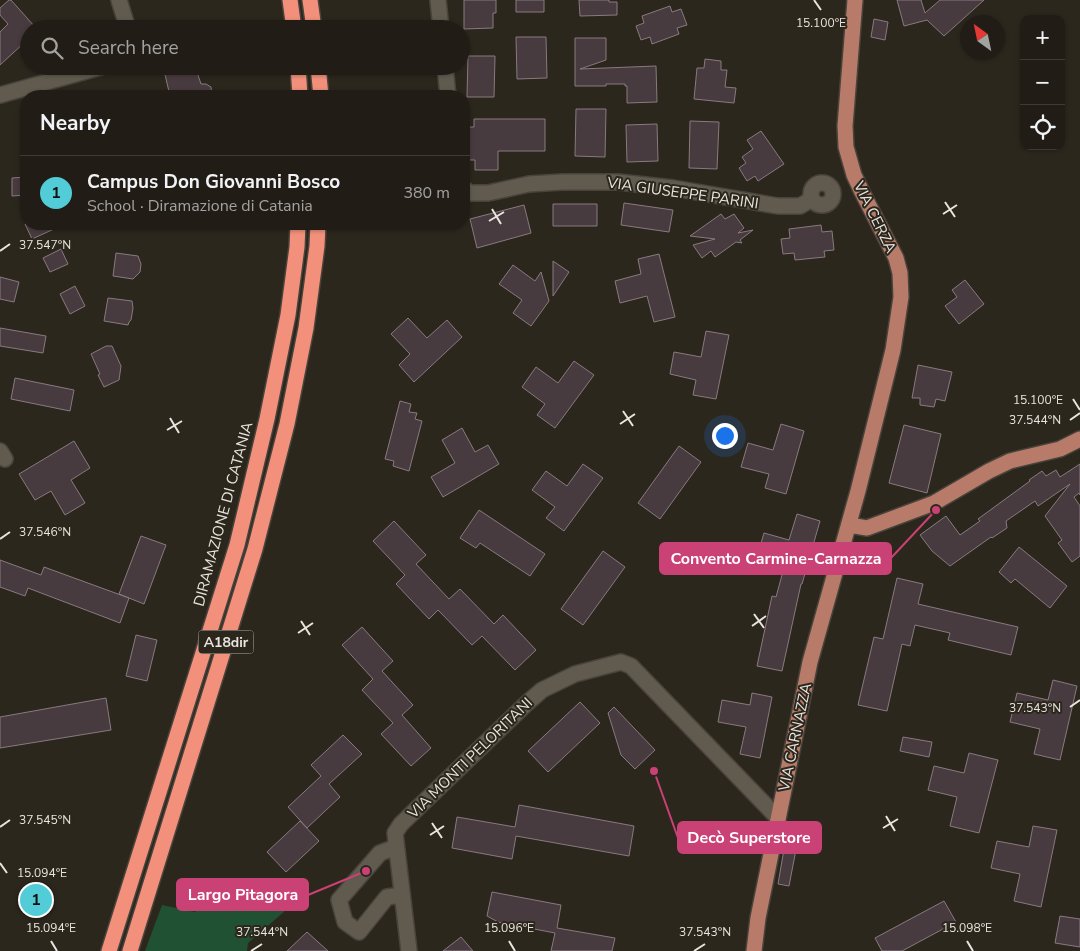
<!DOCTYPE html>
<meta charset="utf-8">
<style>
:root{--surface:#211d16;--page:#29261f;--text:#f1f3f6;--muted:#a2a2a1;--line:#3e3b35;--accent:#52ccd6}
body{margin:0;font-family:"Nunito Sans",sans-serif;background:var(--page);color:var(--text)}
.controls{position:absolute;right:15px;top:15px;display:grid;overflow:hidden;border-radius:10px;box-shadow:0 1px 4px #0004}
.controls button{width:45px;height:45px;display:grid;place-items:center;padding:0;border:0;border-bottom:1px solid var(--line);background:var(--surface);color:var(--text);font:25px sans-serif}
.compass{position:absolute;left:960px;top:15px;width:45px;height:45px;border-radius:50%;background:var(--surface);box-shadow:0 1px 4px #0004;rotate:327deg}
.you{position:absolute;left:724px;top:435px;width:18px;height:18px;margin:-12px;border:4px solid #fff;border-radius:50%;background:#1a73e8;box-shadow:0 0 0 8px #1a73e833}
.badge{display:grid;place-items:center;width:32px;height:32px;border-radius:50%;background:var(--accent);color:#111;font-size:16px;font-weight:700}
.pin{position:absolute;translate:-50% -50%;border:2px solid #fff;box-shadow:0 1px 5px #0006}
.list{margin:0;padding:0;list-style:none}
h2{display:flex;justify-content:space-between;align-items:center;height:65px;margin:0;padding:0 20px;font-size:21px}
h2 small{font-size:16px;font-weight:400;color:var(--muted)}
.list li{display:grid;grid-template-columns:32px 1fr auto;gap:15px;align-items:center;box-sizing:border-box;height:75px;padding:0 20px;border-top:1px solid var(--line)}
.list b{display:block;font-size:19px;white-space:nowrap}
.list p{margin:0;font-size:16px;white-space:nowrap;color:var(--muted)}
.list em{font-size:16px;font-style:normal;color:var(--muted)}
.icon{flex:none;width:28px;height:28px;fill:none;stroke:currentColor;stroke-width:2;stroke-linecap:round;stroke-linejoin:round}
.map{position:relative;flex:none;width:1080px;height:951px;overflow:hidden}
.search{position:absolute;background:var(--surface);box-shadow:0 1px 4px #0004;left:20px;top:20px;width:450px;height:55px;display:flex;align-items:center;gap:12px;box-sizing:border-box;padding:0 18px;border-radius:28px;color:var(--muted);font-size:19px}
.panel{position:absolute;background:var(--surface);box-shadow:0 1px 4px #0004;left:20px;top:90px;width:450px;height:140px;border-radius:20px}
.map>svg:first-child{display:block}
</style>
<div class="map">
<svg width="1080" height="951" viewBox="0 0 1080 951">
<rect width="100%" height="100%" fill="#2c271d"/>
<path fill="#205133" d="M 230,884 L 248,884 L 285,911 L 248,943 L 247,951 L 145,951 L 162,905 L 195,912 L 200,901 L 221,886 Z"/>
<path fill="#483b40" stroke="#887a80" d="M 9,0 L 11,0 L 35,27 L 33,29 L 29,29 L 29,32 L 22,39 L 25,42 L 0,65 L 0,32 L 8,24 L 0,15 L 0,8 Z
M 464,0 L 496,0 L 496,13 L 493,13 L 493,28 L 464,29 Z
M 516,0 L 544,0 L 544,12 L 516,12 Z
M 579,0 L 609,0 L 609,2 L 617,2 L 617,15 L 580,16 Z
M 897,0 L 921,0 L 925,13 L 940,0 L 984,0 L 944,36 L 927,20 L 904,26 Z
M 670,6 L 672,12 L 681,9 L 687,25 L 677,28 L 679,34 L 652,44 L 650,37 L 641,40 L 636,26 L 644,23 L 642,16 Z
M 874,19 L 888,22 L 885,40 L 871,37 Z
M 516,37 L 546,37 L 547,78 L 517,79 Z
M 575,38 L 606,38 L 606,60 L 580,69 L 656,66 L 657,102 L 627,103 L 627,86 L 625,86 L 625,84 L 606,84 L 606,86 L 575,86 Z
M 468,56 L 495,56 L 494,97 L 467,97 Z
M 705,59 L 721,61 L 721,70 L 727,70 L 725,87 L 736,88 L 734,103 L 694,99 L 697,68 L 704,68 Z
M 163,66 L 195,66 L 201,84 L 206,84 L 211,87 L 212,96 L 170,96 Z
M 576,109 L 606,109 L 605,157 L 575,156 Z
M 474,119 L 545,119 L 545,151 L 498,151 L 498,170 L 475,170 L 475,160 L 467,160 L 467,127 L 474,127 Z
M 690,121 L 719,122 L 717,169 L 689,168 Z
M 657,124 L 658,161 L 627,162 L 626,125 Z
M 761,131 L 784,164 L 758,181 L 755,176 L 747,181 L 739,168 L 746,163 L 742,157 L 753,149 L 747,140 Z
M 26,177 L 26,195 L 12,196 L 12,178 Z
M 624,203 L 673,210 L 669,232 L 621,225 Z
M 553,204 L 597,204 L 597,226 L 553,226 Z
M 524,205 L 531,233 L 477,248 L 470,219 Z
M 721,214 L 725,219 L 734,214 L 744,228 L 738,233 L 753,230 L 740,240 L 742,243 L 736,242 L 715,257 L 711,251 L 702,258 L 693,245 L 715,239 L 690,236 Z
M 25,224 L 65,224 L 32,239 Z
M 821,225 L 822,232 L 832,231 L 834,250 L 824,251 L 825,257 L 795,260 L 794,253 L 783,254 L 781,239 L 790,238 L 789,229 Z
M 61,249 L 68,264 L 50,272 L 43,258 Z
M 116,253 L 138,256 L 141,264 L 140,272 L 133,279 L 113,276 Z
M 659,254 L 675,317 L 654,322 L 647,296 L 620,303 L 615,281 L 641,274 L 638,259 Z
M 553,261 L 569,272 L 553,296 Z
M 513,265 L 535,281 L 541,272 L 549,301 L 531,326 L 513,313 L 522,300 L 499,284 Z
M 0,277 L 19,282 L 14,302 L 0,299 Z
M 965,280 L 984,304 L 959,324 L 945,306 L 957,297 L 952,290 Z
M 75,286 L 85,306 L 70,314 L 60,294 Z
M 108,298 L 132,301 L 133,308 L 131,320 L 129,322 L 128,325 L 104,321 Z
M 408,318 L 427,338 L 447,320 L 462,337 L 414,382 L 399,365 L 410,354 L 391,334 Z
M 0,328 L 46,336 L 43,353 L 0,346 Z
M 706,331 L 729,335 L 716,399 L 693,395 L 696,380 L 670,374 L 674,352 L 701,357 Z
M 106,346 L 112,346 L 121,366 L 119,380 L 104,387 L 98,375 L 100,374 L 91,354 Z
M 574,361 L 594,375 L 555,428 L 537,415 L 545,404 L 522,387 L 536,367 L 558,383 Z
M 918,365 L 952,372 L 945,401 L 936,399 L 934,407 L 920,405 L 920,398 L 912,398 Z
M 15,378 L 74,390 L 70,411 L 11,399 Z
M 400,401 L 411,404 L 409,412 L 417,413 L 415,419 L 422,421 L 409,471 L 393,466 L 394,461 L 385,459 Z
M 781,424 L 804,431 L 786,494 L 765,488 L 769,474 L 741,467 L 748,443 L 773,450 Z
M 904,425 L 941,434 L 927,493 L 889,483 Z
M 462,428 L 475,452 L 488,445 L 499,464 L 443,497 L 431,477 L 455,463 L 442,440 Z
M 74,441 L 90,468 L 71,480 L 85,503 L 65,515 L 51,491 L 35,500 L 19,474 Z
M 679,446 L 701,462 L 660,519 L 638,503 Z
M 583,464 L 603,478 L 564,531 L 546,518 L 555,507 L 532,490 L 546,471 L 567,486 Z
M 1080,464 L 1080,495 L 1079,493 L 1074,497 L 1080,506 L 1080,556 L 1072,562 L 1058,543 L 1062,540 L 1045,516 L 1070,484 L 1038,506 L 1035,501 L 1006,521 L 1007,528 L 992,538 L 991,537 L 950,566 L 932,551 L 920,535 L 946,516 L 960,535 L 980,521 L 978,519 L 1030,481 L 1029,480 L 1042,471 L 1046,476 L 1056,470 L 1060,477 Z
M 479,510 L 545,554 L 530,576 L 480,543 L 476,548 L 460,538 Z
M 797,514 L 820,521 L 802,584 L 801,584 L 782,671 L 757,666 L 772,596 L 776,597 L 785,564 L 757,557 L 764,533 L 789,540 Z
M 394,521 L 426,555 L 416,564 L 449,599 L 460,589 L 494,624 L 503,615 L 536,650 L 515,670 L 482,636 L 472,645 L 438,610 L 429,619 L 396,584 L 405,575 L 373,541 Z
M 141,536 L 166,545 L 144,604 L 119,594 Z
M 1019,547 L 1067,586 L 1050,608 L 1015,579 L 1011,583 L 999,572 Z
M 603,551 L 625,567 L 583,625 L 561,609 Z
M 0,560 L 41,575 L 44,567 L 129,598 L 120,623 L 28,588 L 25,596 L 0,587 Z
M 897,578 L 923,584 L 918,604 L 1018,627 L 1011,655 L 948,640 L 950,633 L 915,625 L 910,646 L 902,644 L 887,711 L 858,705 L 874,637 L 883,639 Z
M 362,627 L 393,661 L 382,671 L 413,705 L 402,715 L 431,748 L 411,766 L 381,734 L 393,723 L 362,690 L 373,679 L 342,645 Z
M 136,635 L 157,640 L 147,681 L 126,676 Z
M 1053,680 L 1077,686 L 1060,760 L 1034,754 L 1040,729 L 1010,722 L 1017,693 L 1048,700 Z
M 752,693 L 772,697 L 760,758 L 740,754 L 746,727 L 718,722 L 722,700 L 750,705 Z
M 106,698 L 111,730 L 0,748 L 0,717 Z
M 580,702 L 600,723 L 548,772 L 528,751 Z
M 614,707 L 655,750 L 635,769 L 621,755 L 608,713 Z
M 343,735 L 362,754 L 329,784 L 340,797 L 307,828 L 288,807 L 321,776 L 311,765 Z
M 903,737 L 932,742 L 929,757 L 900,751 Z
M 969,753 L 998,760 L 979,833 L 950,826 L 957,797 L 928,790 L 934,766 L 964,773 Z
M 519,805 L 634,826 L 629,856 L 516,836 L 512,859 L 452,848 L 457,817 L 515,827 Z
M 300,821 L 319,841 L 286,872 L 267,852 Z
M 1033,826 L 1057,830 L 1041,907 L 1014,901 L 1020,874 L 991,868 L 997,841 L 1029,847 Z
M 787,832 L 799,834 L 789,886 L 778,884 Z
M 492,892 L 561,905 L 557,928 L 615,938 L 612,951 L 551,951 L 555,933 L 498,922 L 487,916 Z
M 944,901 L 956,922 L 902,951 L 882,951 L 875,938 Z
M 1060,916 L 1080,919 L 1080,947 L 1055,943 Z
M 307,932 L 328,951 L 287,951 Z
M 461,937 L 473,951 L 443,951 Z"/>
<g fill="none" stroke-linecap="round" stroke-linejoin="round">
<defs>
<path id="minor" d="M 119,0 L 128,29
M 438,0 L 441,29
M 445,66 L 448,96
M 0,95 L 104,66
M811 194a11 11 0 1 1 22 0a11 11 0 1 1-22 0Z
M 464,188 L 469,193 L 488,193 L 529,184 L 562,182 L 618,182 L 673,188 L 778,206 L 800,206 L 812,199
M 0,451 L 5,459
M 396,847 L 380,853 L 339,900 L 345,922 L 359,932 L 387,897 L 402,895
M 409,951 L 395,833 L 401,824 L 526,704 L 542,690 L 575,674 L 621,662 L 631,666 L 778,818"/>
<path id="major" d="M 849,525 L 867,528 L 934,503 L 989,471 L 1010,461 L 1060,449 L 1080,439
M 754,951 L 758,918 L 810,662 L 858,491 L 893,350 L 901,297 L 900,273 L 896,258 L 862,192 L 854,175 L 846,147 L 845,126 L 855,0"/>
<path id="highway" d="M 290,0 L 294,29
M 310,0 L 314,29
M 298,66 L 300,96
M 318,66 L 321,96
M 109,951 L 237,545 L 267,419 L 288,315 L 297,247 L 298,224
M 130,951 L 255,549 L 287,424 L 306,328 L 317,246 L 318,224"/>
</defs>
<use href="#minor" stroke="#48433b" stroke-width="18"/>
<use href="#major" stroke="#48433b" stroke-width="18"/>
<use href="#highway" stroke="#48433b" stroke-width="18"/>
<use href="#minor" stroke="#615b4f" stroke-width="15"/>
<use href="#major" stroke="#b87b69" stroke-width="15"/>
<use href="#highway" stroke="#f2907b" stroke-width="15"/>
</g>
<path fill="none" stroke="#e8e4de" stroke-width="2" d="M 814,0 L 821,10M 945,202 L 955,217M 492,209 L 501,224M 943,214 L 957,205M 489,221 L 504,212M 0,251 L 10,244M 1073,399 L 1080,410M 623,411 L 633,426M 170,418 L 179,433M 1070,420 L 1080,413M 620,424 L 635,414M 167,430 L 182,421M 0,539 L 10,532M 754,614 L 764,628M 301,621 L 310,635M 752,626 L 766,616M 298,633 L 313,623M 1070,707 L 1080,700M 886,816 L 895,831M 432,823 L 442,838M 0,827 L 10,820M 883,828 L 898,819M 430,835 L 444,826M 0,863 L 7,873M 51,941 L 57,951M 509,941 L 515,951M 967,941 L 973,951M 251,951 L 262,944M 694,951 L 705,944"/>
<g text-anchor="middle" stroke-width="4" stroke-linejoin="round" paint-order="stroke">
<rect fill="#2c271d" stroke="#b0aba4" stroke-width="1" x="198.5" y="630.5" width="55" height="23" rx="4"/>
<g font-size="14" font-weight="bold" fill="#e8e4de">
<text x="226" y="647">A18dir</text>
</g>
<g font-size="15" fill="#e8e4de" stroke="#2c271d">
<text transform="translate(683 193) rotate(8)" y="5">VIA GIUSEPPE PARINI</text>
<text transform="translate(875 217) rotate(64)" y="5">VIA CERZA</text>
<text transform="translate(223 514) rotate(-75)" y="5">DIRAMAZIONE DI CATANIA</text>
<text transform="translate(795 737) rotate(-78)" y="5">VIA CARNAZZA</text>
<text transform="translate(470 758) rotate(-44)" y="5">VIA MONTI PELORITANI</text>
</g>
</g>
<g font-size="12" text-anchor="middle" fill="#e8e4de" stroke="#2c271d" stroke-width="4" stroke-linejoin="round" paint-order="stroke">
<text x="821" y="27">15.100°E</text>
<text x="45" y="249">37.547°N</text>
<text x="1038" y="404">15.100°E</text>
<text x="1035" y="424">37.544°N</text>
<text x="45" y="536">37.546°N</text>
<text x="1035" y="712">37.543°N</text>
<text x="45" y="824">37.545°N</text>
<text x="42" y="877">15.094°E</text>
<text x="51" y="932">15.094°E</text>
<text x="509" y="932">15.096°E</text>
<text x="967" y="932">15.098°E</text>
<text x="262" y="936">37.544°N</text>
<text x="705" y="936">37.543°N</text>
</g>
<path fill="none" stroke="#ca4175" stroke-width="2" d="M936 510L891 558M654 771L678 838M366 871L308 895"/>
<g fill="#ca4175" stroke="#2c271d" stroke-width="2">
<circle cx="936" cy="510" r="5"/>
<circle cx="654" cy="771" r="5"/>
<circle cx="366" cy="871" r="5"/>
</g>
<g fill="#ca4175" stroke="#ca4175" stroke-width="2">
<rect x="660" y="543" width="231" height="31" rx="5"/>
<rect x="678" y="822" width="143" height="31" rx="5"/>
<rect x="177" y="879" width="131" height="31" rx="5"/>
</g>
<g font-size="16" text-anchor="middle" font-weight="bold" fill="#fff">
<text x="776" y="564">Convento Carmine-Carnazza</text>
<text x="749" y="843">Decò Superstore</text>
<text x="243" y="900">Largo Pitagora</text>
</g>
</svg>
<div class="controls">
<button>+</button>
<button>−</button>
<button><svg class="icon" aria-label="locate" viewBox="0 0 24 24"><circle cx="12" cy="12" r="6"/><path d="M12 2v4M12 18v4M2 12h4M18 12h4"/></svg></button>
</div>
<svg class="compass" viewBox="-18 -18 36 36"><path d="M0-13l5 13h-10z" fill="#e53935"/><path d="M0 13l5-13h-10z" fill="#a2a2a1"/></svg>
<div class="you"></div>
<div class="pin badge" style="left:36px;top:900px">1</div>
<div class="search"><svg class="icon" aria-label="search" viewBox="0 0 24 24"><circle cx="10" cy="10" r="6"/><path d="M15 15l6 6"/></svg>Search here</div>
<section class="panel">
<h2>Nearby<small></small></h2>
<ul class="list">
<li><span class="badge">1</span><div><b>Campus Don Giovanni Bosco</b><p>School · Diramazione di Catania</p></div><em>380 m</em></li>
</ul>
</section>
</div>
